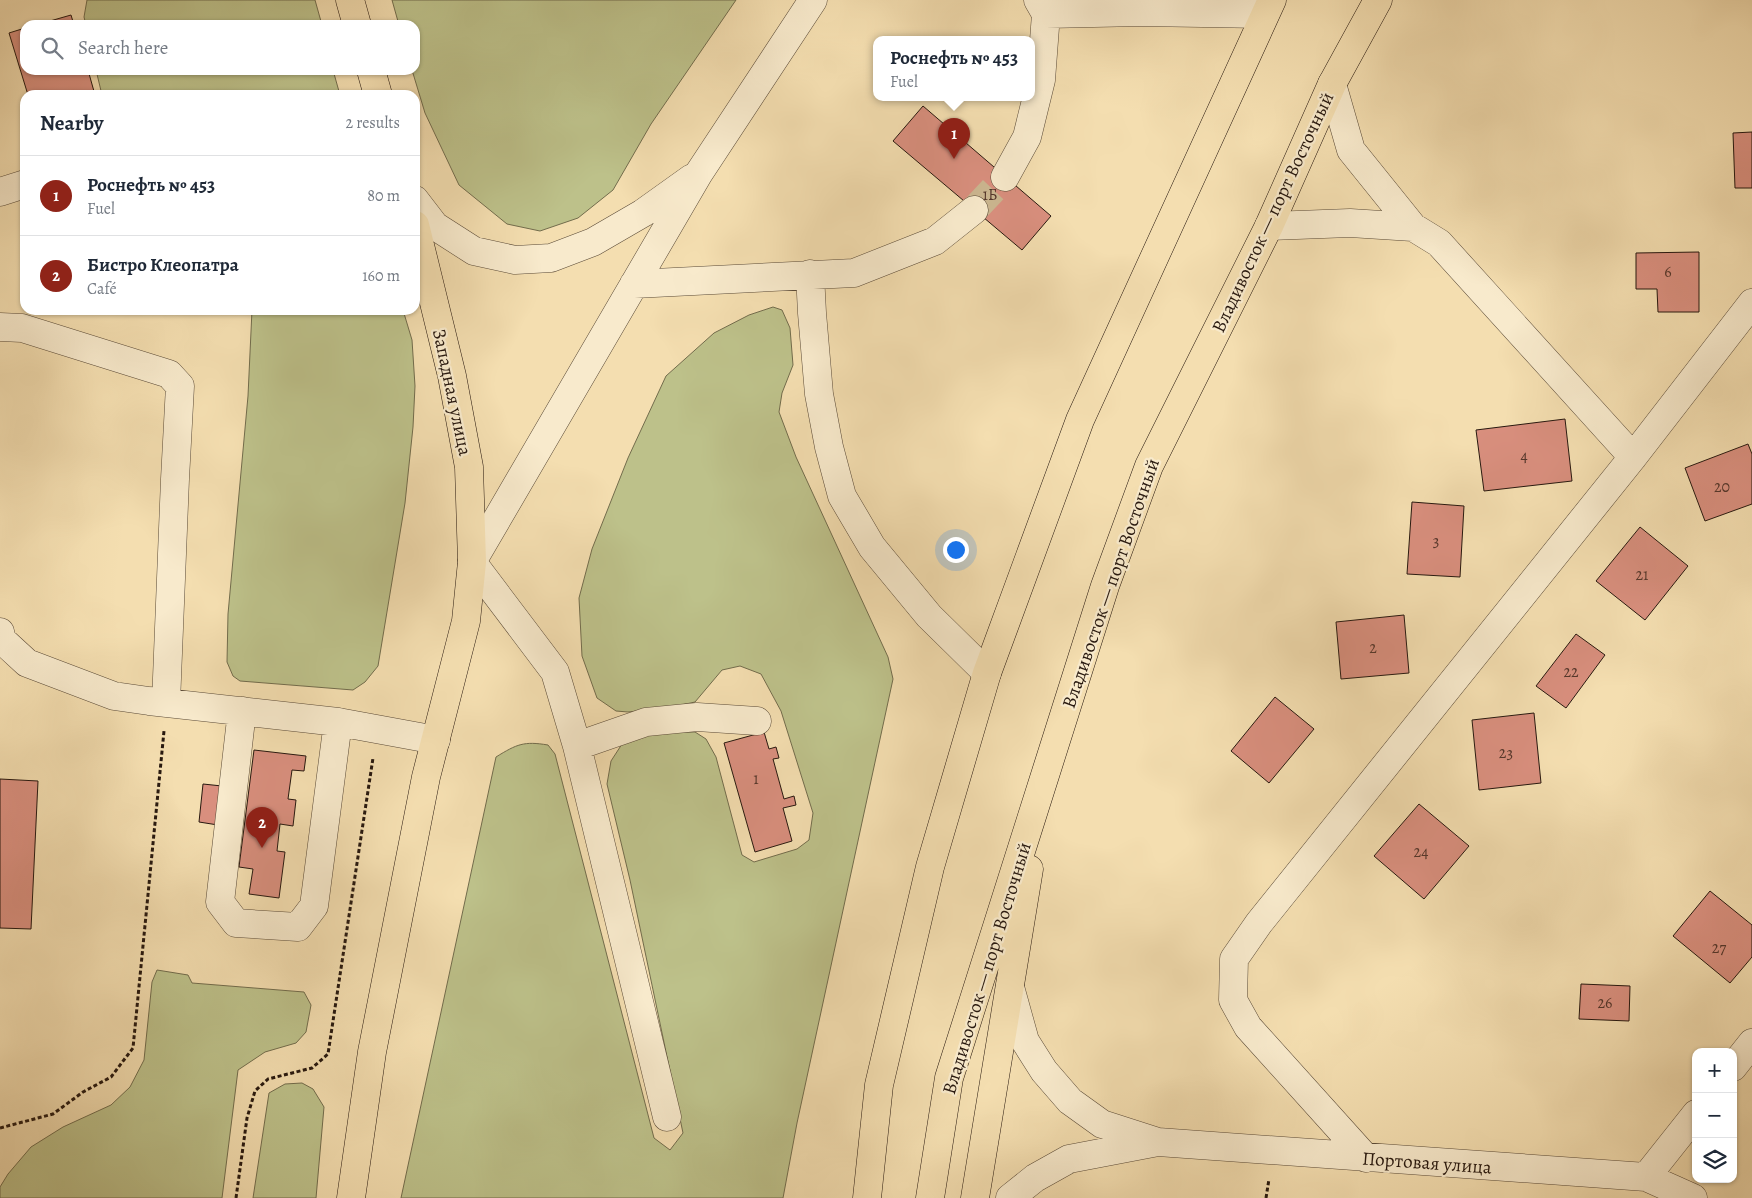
<!DOCTYPE html>
<meta charset="utf-8">
<style>
:root{--surface:#fff;--page:#f2f2f3;--text:#1f2937;--muted:#747a83;--line:#e0e1e3;--accent:#8f2418}
body{margin:0;font-family:Alegreya,serif;background:var(--page);color:var(--text)}
.controls{position:absolute;right:15px;bottom:15px;display:grid;overflow:hidden;border-radius:10px;box-shadow:0 1px 4px #0004}
.controls button{width:45px;height:45px;display:grid;place-items:center;padding:0;border:0;border-bottom:1px solid var(--line);background:var(--surface);color:var(--text);font:25px sans-serif}
.you{position:absolute;left:955px;top:549px;width:18px;height:18px;margin:-12px;border:4px solid #fff;border-radius:50%;background:#1a73e8;box-shadow:0 0 0 8px #1a73e833}
.badge{display:grid;place-items:center;width:32px;height:32px;border-radius:50%;background:var(--accent);color:#fff;font-size:16px;font-weight:700}
.pin{position:absolute;translate:-50% -41px;filter:drop-shadow(0 1px 2px #0008)}
.pin::after{content:'';position:absolute;top:26px;width:18px;height:15px;background:inherit;clip-path:polygon(0 0,100% 0,50% 100%)}
.popup{position:absolute;left:873px;top:36px;width:162px;height:65px;box-sizing:border-box;display:grid;place-content:center;border-radius:10px;background:var(--surface);filter:drop-shadow(0 1px 4px #0005);font-size:16px;white-space:nowrap;color:var(--muted)}
.popup b{font-size:19px;color:var(--text)}
.popup::after{content:'';position:absolute;left:50%;top:100%;margin-left:-10px;border:10px solid transparent;border-top-color:var(--surface)}
.list{margin:0;padding:0;list-style:none}
h2{display:flex;justify-content:space-between;align-items:center;height:65px;margin:0;padding:0 20px;font-size:21px}
h2 small{font-size:16px;font-weight:400;color:var(--muted)}
.list li{display:grid;grid-template-columns:32px 1fr auto;gap:15px;align-items:center;box-sizing:border-box;height:80px;padding:0 20px;border-top:1px solid var(--line)}
.list b{display:block;font-size:19px;white-space:nowrap}
.list p{margin:0;font-size:16px;white-space:nowrap;color:var(--muted)}
.list em{font-size:16px;font-style:normal;color:var(--muted)}
.icon{flex:none;width:28px;height:28px;fill:none;stroke:currentColor;stroke-width:2;stroke-linecap:round;stroke-linejoin:round}
.map{position:relative;flex:none;width:1752px;height:1198px;overflow:hidden}
.search{position:absolute;background:var(--surface);box-shadow:0 1px 4px #0004;left:20px;top:20px;width:400px;height:55px;display:flex;align-items:center;gap:12px;box-sizing:border-box;padding:0 18px;border-radius:15px;color:var(--muted);font-size:19px}
.panel{position:absolute;background:var(--surface);box-shadow:0 1px 4px #0004;left:20px;top:90px;width:400px;height:225px;border-radius:15px}
.map>svg:first-child{display:block}
</style>
<div class="map">
<svg width="1752" height="1198" viewBox="0 0 1752 1198">
<rect width="100%" height="100%" fill="#f4deb0"/>
<filter id="stains"><feTurbulence type="fractalNoise" baseFrequency=".004" numOctaves="4"/><feColorMatrix values="0 0 0 0 .2 0 0 0 0 .09 0 0 0 0 .02 0 0 0 .5 -.17"/></filter>
<radialGradient id="worn" r=".72"><stop offset=".6" stop-color="#630" stop-opacity="0"/><stop offset="1" stop-color="#630" stop-opacity=".3"/></radialGradient>
<path fill="#bdc18a" stroke="#726c4c" d="M 87,0 L 315,0 L 322,25 L 86,25 L 84,17 Z
M 392,0 L 736,0 L 651,124 L 613,190 L 578,218 L 540,231 L 507,224 L 459,185 L 425,113 L 412,70 L 415,70 L 415,25 L 399,25 Z
M 96,70 L 333,70 L 340,95 L 102,95 Z
M 773,307 L 782,310 L 790,328 L 793,365 L 782,393 L 779,412 L 796,457 L 888,657 L 893,679 L 797,1123 L 783,1198 L 401,1198 L 496,757 C 517,744 524,741 548,745 L 555,754 L 654,1138 L 670,1150 L 683,1133 L 630,880 L 607,784 L 611,761 L 622,744 L 650,732 L 695,732 L 706,739 L 716,757 L 742,855 L 754,862 L 797,849 L 809,840 L 813,813 L 781,711 L 761,674 L 740,666 L 722,670 L 695,702 L 667,708 L 628,712 L 616,711 L 597,698 L 582,656 L 579,598 L 592,549 L 628,458 L 666,376 L 714,333 L 749,315 Z
M 252,310 L 403,310 L 412,340 L 415,386 L 413,427 L 405,503 L 378,666 L 365,682 L 353,690 L 240,681 L 233,676 L 227,662 L 228,614 L 248,396 Z
M 157,970 L 188,975 L 192,983 L 304,992 L 311,1005 L 306,1032 L 296,1043 L 265,1052 L 238,1070 L 222,1198 L 0,1198 L 0,1187 L 8,1174 L 31,1147 L 63,1127 L 111,1105 L 130,1087 L 144,1060 L 152,982 Z
M 302,1083 L 313,1089 L 324,1107 L 316,1198 L 253,1198 L 269,1093 L 285,1084 Z"/>
<path fill="#d98f7e" stroke="#27180f" d="M 71,15 L 74,25 L 36,25 Z
M 25,28 L 25,70 L 88,70 L 95,95 L 28,95 L 9,33 Z
M 923,106 L 1051,216 L 1022,250 L 893,141 Z
M 1752,132 L 1752,188 L 1735,188 L 1733,133 Z
M 1699,252 L 1699,312 L 1658,312 L 1657,289 L 1636,289 L 1636,253 Z
M 1565,419 L 1572,481 L 1484,491 L 1476,430 Z
M 1748,444 L 1752,454 L 1752,504 L 1705,521 L 1685,468 Z
M 1412,502 L 1464,506 L 1460,577 L 1407,574 Z
M 1640,527 L 1688,566 L 1645,620 L 1596,581 Z
M 1404,615 L 1409,673 L 1341,679 L 1336,622 Z
M 1576,634 L 1605,655 L 1566,708 L 1536,686 Z
M 1275,697 L 1314,729 L 1269,783 L 1231,751 Z
M 1534,713 L 1541,783 L 1479,790 L 1472,720 Z
M 764,732 L 769,749 L 776,747 L 779,758 L 773,759 L 784,799 L 794,796 L 796,805 L 783,808 L 792,841 L 755,852 L 724,743 Z
M 254,750 L 306,756 L 304,771 L 292,770 L 288,799 L 296,800 L 293,826 L 280,824 L 277,851 L 285,852 L 279,898 L 249,894 L 253,869 L 239,867 Z
M 0,779 L 38,781 L 31,929 L 0,928 Z
M 203,784 L 222,786 L 218,825 L 199,822 Z
M 1419,804 L 1469,846 L 1424,899 L 1374,856 Z
M 1710,891 L 1752,925 L 1752,957 L 1730,983 L 1673,936 Z
M 1581,984 L 1630,986 L 1629,1021 L 1579,1019 Z"/>
<g fill="none" stroke-linecap="round" stroke-linejoin="round">
<path stroke="#cbb690" stroke-width="28" stroke-dasharray="28 14" stroke-linecap="butt" d="M 974,210 L 1005,177"/>
<defs>
<path id="minor" d="M 1038,0 L 1046,14 L 1141,12 L 1264,14
M 1332,84 L 1351,150 L 1413,227 L 1439,243 L 1633,457
M 1005,177 L 1027,137 L 1041,80 L 1046,14
M 0,192 L 25,184
M 415,200 L 435,226 L 474,251 L 515,260 L 551,258 L 593,242 L 643,213 L 692,178
M 1269,226 L 1350,223 L 1413,227
M 810,274 L 812,313 L 819,394 L 829,447 L 842,496 L 872,547 L 929,616 L 987,673
M 634,284 L 854,273 L 935,241 L 974,210
M 0,327 L 22,328 L 169,374 L 180,386 L 175,479 L 166,703
M 0,632 L 2,640 L 27,663 L 114,696 L 149,701 L 338,722 L 436,740
M 242,711 L 220,902 L 236,923 L 298,927 L 314,906 L 338,722
M 577,746 L 646,722 L 697,717 L 757,721
M 1733,1067 L 1752,1043
M 667,1117 L 577,746 L 555,672 L 472,562 L 699,173 L 813,0
M 1158,1142 L 1646,1177 L 1693,1198
M 1366,1158 L 1248,1027 L 1233,1000 L 1234,959 L 1259,923 L 1633,457 L 1752,303
M 1646,1177 L 1696,1114
M 1010,1198 L 1035,1178 L 1069,1159 L 1158,1142 L 1102,1124 L 1070,1101 L 1044,1071 L 1025,1041 L 1010,987"/>
<path id="major" d="M 350,0 L 357,25
M 371,70 L 378,95
M 351,1198 L 372,1052 L 426,777 L 466,621 L 472,562 L 469,467 L 452,376 L 415,225"/>
<path id="highway" d="M 867,1198 L 879,1085 L 930,867 L 987,673 L 1080,420 L 1272,0
M 930,1198 L 949,1078 L 1105,586 L 1149,466 L 1269,226 L 1332,84 L 1378,0
M 975,1198 L 1029,869"/>
</defs>
<use href="#minor" stroke="#5a4a37" stroke-width="29"/>
<use href="#major" stroke="#27180f" stroke-width="29"/>
<use href="#highway" stroke="#27180f" stroke-width="29"/>
<path stroke="#27180f" stroke-width="3" stroke-dasharray="4 2.5" stroke-linecap="butt" d="M 0,1128 L 53,1114 L 83,1092 L 111,1077 L 133,1048 L 164,731
M 236,1198 L 247,1118 L 255,1091 L 268,1079 L 312,1068 L 328,1054 L 373,758
M 1266,1198 L 1269,1179"/>
<use href="#minor" stroke="#f8eacc" stroke-width="28"/>
<use href="#major" stroke="#f4deb0" stroke-width="28"/>
<use href="#highway" stroke="#f4deb0" stroke-width="28"/>
</g>
<g text-anchor="middle" stroke-width="4.5" stroke-linejoin="round" paint-order="stroke">
<g font-size="16" fill="#54362b">
<text x="990" y="200">1Б</text>
<text x="1668" y="277">6</text>
<text x="1524" y="461">4</text>
<text x="1722" y="492">20</text>
<text x="1436" y="546">3</text>
<text x="1642" y="580">21</text>
<text x="1373" y="653">2</text>
<text x="1571" y="677">22</text>
<text x="1506" y="758">23</text>
<text x="756" y="784">1</text>
<text x="1421" y="857">24</text>
<text x="1719" y="953">27</text>
<text x="1605" y="1008">26</text>
</g>
<g font-size="19" fill="#27180f" stroke="#f8eacc">
<text transform="translate(1272 212) rotate(-65)" y="7">Владивосток — порт Восточный</text>
<text transform="translate(453 392) rotate(78)" y="7">Западная улица</text>
<text transform="translate(1110 583) rotate(-71)" y="7">Владивосток — порт Восточный</text>
<text transform="translate(986 968) rotate(-73)" y="7">Владивосток — порт Восточный</text>
<text transform="translate(1427 1162) rotate(4)" y="7">Портовая улица</text>
</g>
</g>
<rect width="100%" height="100%" filter="url(#stains)"/>
<rect width="100%" height="100%" fill="url(#worn)"/>
</svg>
<div class="controls">
<button>+</button>
<button>−</button>
<button><svg class="icon" aria-label="layers" viewBox="0 0 24 24"><path d="M12 4l9 5-9 5-9-5zM3 14l9 5 9-5"/></svg></button>
</div>
<div class="you"></div>
<div class="pin badge" style="left:954px;top:159px">1</div>
<div class="popup"><b>Роснефть № 453</b>Fuel</div>
<div class="pin badge" style="left:262px;top:848px">2</div>
<div class="search"><svg class="icon" aria-label="search" viewBox="0 0 24 24"><circle cx="10" cy="10" r="6"/><path d="M15 15l6 6"/></svg>Search here</div>
<section class="panel">
<h2>Nearby<small>2 results</small></h2>
<ul class="list">
<li><span class="badge">1</span><div><b>Роснефть № 453</b><p>Fuel</p></div><em>80 m</em></li>
<li><span class="badge">2</span><div><b>Бистро Клеопатра</b><p>Café</p></div><em>160 m</em></li>
</ul>
</section>
</div>
